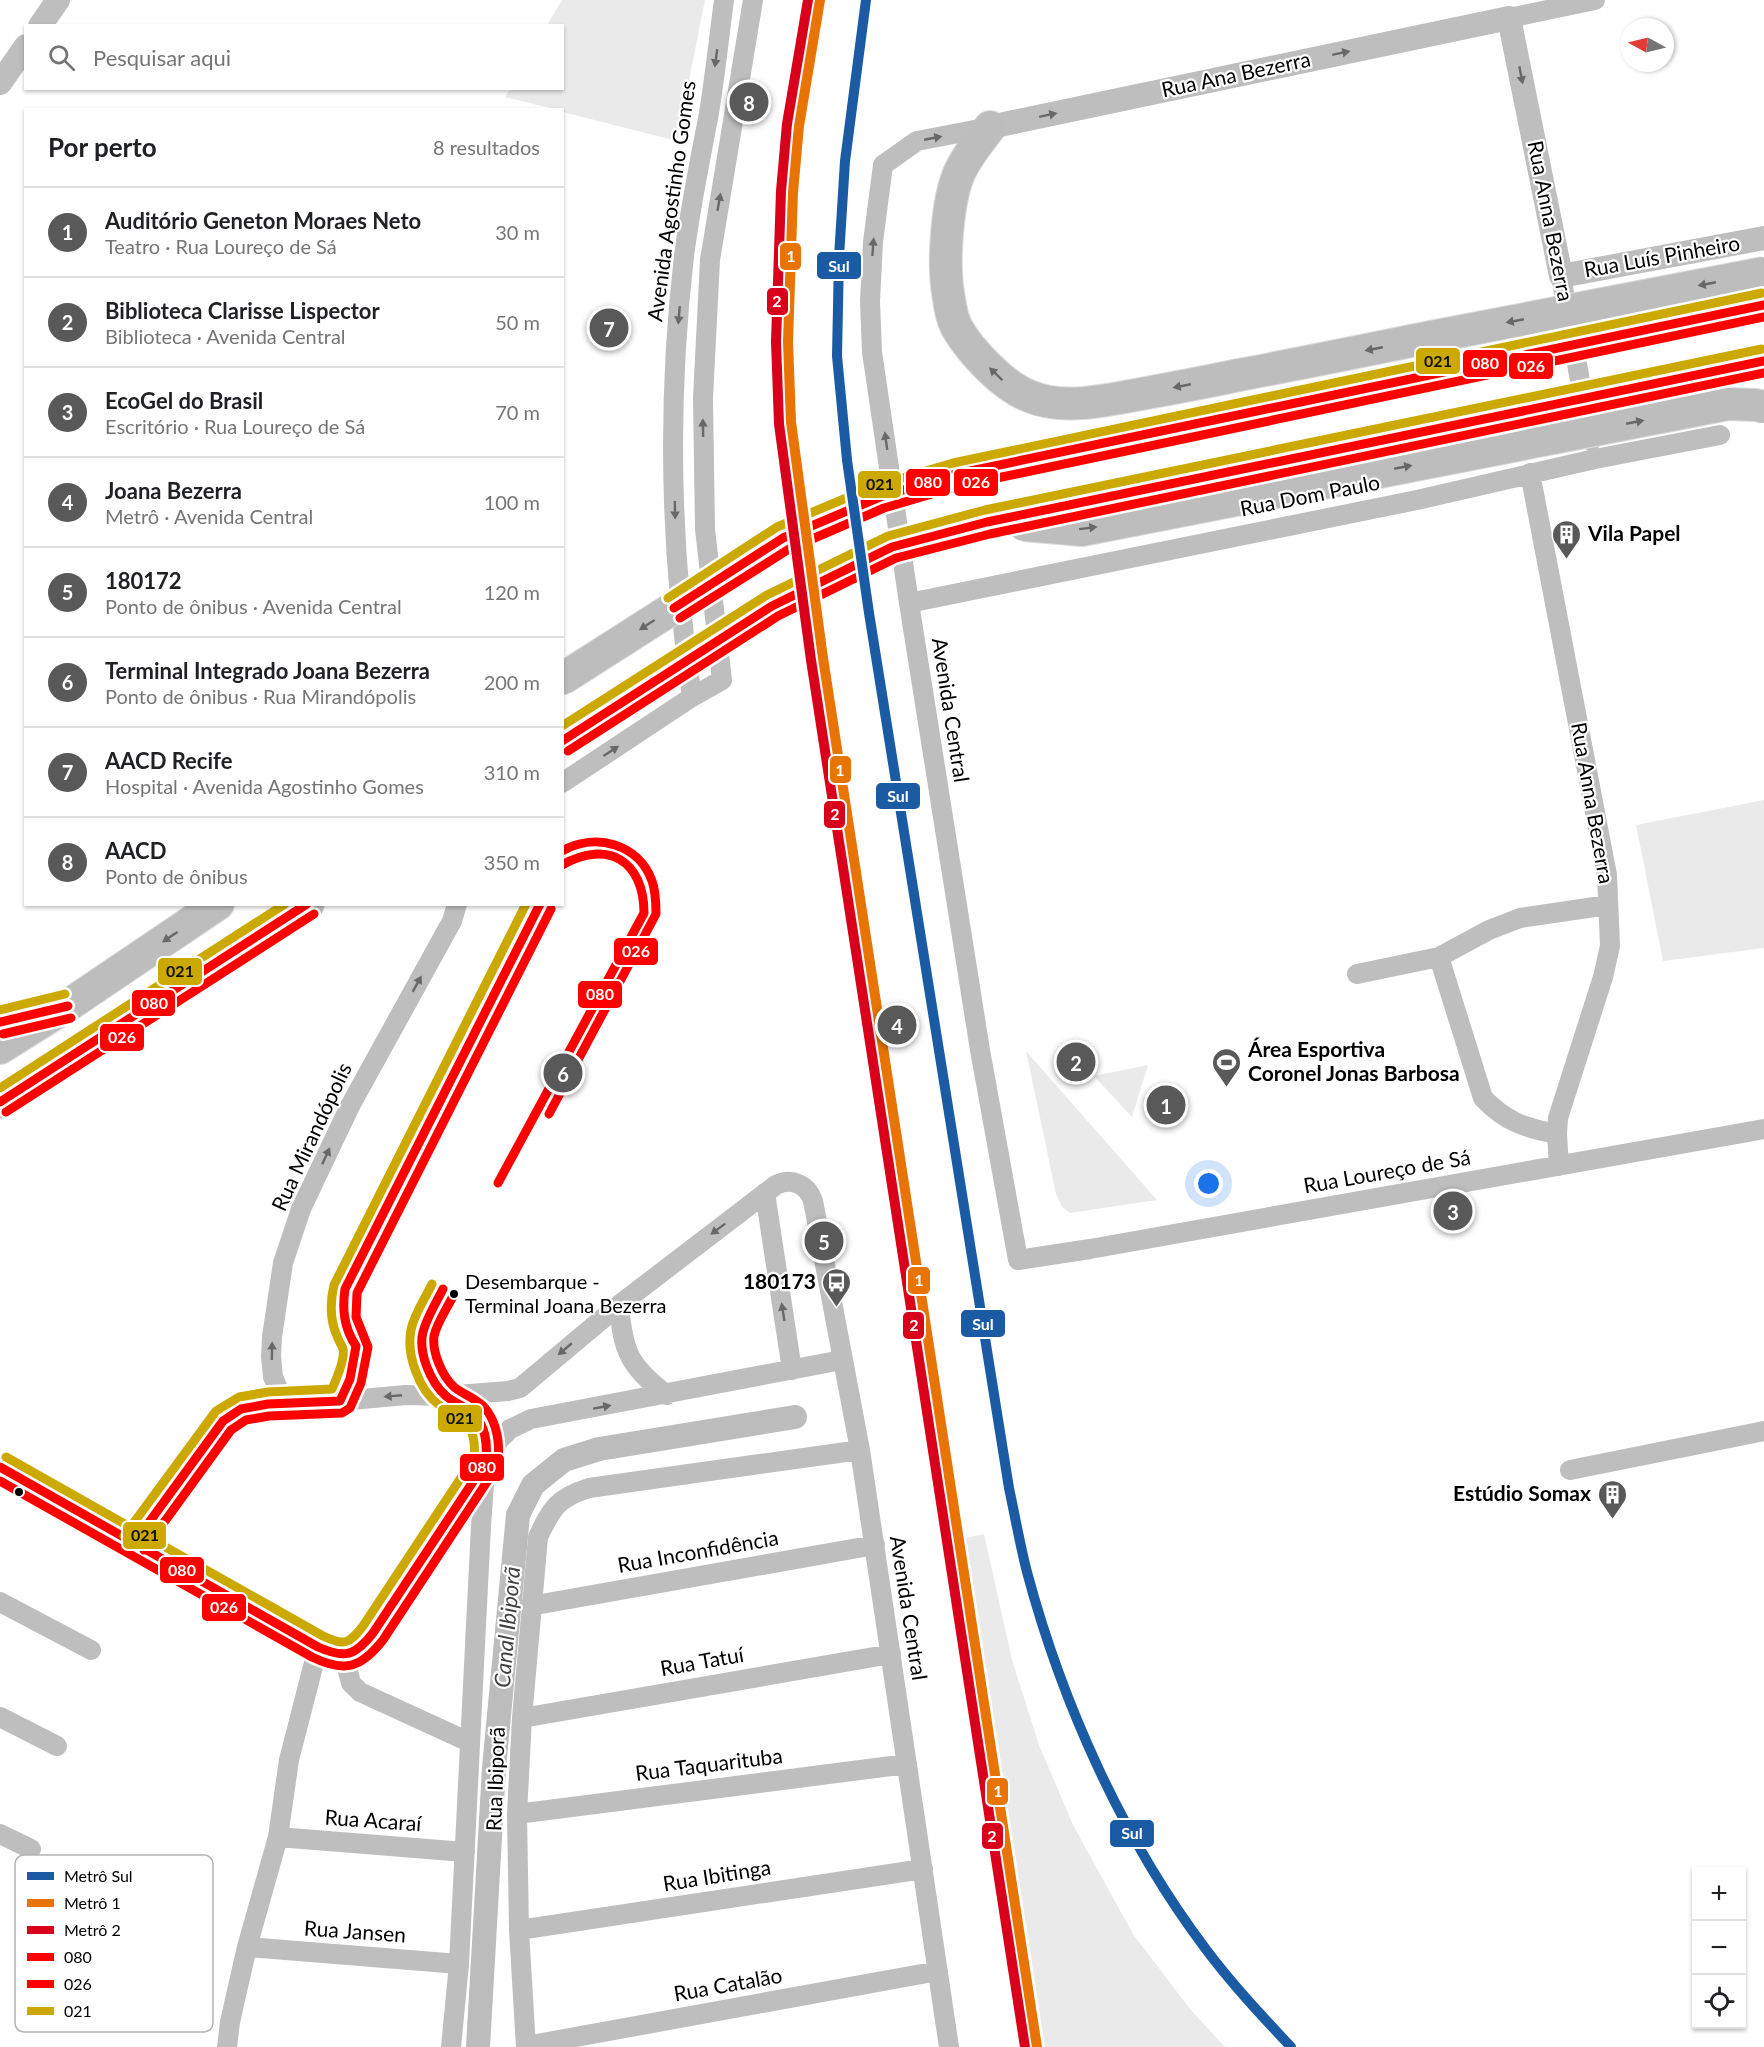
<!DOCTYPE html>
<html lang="pt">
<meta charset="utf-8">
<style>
:root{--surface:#fff;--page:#f6f6f6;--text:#202124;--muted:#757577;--line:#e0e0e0;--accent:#595959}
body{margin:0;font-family:Lato,sans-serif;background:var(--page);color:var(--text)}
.controls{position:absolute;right:18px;bottom:18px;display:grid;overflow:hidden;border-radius:0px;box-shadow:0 2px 4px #0004}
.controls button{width:54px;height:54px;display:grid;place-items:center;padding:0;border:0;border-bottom:2px solid var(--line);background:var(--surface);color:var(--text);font:30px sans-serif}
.compass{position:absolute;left:1620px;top:18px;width:54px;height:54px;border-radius:50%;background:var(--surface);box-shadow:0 2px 4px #0004;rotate:277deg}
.you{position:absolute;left:1209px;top:1184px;width:21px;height:21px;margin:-15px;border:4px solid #fff;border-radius:50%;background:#1a73e8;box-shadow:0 0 0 9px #1a73e833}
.badge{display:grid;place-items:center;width:39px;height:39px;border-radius:50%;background:var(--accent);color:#fff;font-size:20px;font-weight:700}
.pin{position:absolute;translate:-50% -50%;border:3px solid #fff;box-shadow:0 2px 6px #0006}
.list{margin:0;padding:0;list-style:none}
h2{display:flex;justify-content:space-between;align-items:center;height:78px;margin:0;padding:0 24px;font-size:26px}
h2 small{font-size:20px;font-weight:400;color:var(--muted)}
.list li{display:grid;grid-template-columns:39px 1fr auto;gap:18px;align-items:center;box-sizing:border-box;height:90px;padding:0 24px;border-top:2px solid var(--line)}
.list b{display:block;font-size:22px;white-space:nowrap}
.list p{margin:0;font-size:20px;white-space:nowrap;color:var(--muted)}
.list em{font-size:20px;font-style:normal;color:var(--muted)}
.icon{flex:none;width:33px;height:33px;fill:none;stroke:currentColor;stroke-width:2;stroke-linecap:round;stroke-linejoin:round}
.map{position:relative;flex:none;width:1764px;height:2047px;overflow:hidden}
.search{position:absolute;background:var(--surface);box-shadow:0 2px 4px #0004;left:24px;top:24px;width:540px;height:66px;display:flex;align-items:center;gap:15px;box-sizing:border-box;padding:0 21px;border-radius:0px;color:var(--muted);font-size:22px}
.panel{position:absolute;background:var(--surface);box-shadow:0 2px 4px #0004;left:24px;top:108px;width:540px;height:798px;border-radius:0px}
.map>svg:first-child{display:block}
</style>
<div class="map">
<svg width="1764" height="2047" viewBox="0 0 1764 2047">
<rect width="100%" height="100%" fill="#fff"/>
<path fill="#eaeaea" d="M 562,0 L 705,0 L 677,141 L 563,112 L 562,110 L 554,109 L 505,97 L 510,89 L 562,88 L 562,26 L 547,25 Z
M 1764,800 L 1764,948 L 1663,961 L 1636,825 Z
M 1026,1051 L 1157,1200 L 1070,1213 L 1062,1207 L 1056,1194 Z
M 1148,1065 L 1132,1117 L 1094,1076 Z
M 984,1534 L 1012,1660 L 1039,1745 L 1073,1825 L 1133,1934 L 1190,2009 L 1225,2047 L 1045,2047 L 966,1538 Z"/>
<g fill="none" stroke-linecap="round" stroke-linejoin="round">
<path stroke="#bcbcbc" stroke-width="24" d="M 478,2047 L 494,1768 L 518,1515 L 533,1485 L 564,1460 L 599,1449 L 795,1417"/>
<defs>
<path id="trunk" d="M 990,127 C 979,142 965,158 958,176 C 947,204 943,263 948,293 C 950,305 951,317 957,328 C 971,352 1003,386 1029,396 C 1063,411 1106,400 1141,394 C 1174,388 1206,382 1239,375 C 1303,363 1367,350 1431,337
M 0,1048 L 70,1004 L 218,904
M 0,1102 L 308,904"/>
</defs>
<use href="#trunk" stroke="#dbdbdb" stroke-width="34"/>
<path stroke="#bebebe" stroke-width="20" d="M 1509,18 L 1595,0
M 990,127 L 917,141 L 883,165 L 873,242 L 870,301 L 872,352 L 909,603 L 980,1050 L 1018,1260 L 1090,1249 L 1764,1129
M 1561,276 L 1591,441
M 1530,473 L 1607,875 L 1610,946 L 1603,977 L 1558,1118 L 1557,1134 L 1559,1166
M 909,603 L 1417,500 L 1595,459 L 1720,435
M 692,697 C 670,551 667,403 684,256 C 690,208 700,161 709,113 C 715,76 719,38 724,0
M 562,783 L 692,697 L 722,680 L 705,529 L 703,398 L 710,260 L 753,0
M 1439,957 L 1483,1098 C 1506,1122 1525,1128 1557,1134
M 1357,974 L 1439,957 L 1489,930 L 1520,918 L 1608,905
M 765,1193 L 792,1370
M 619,1305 C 623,1352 629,1366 667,1395
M 445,1396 L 463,1404 L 475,1414 L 483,1427 L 487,1442 L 481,1526 L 459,1964 L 451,2047
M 291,1403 L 279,1391 L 273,1377 L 271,1356 L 272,1337 L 283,1263 L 301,1209 L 350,1106 L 452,921 L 457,904
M 0,1467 L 318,1647 C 338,1656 346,1660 364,1646 L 500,1439 L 510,1429 L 531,1419 L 842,1360
M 1570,1470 L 1764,1431
M 134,1543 L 223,1421 L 241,1409 L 268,1404 L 340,1401 L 406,1395 L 445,1396 L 508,1391 L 520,1388 L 619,1305 L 776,1185 C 792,1177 808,1185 813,1201 L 860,1450 L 949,2047
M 0,1602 L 91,1650
M 530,1606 L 875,1545
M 344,1656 L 351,1683 L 360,1692 L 469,1742
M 0,1717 L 57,1746
M 522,1718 L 891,1654
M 517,1814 L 907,1764
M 0,1834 L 31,1849
M 278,1837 L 465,1852
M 519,1930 L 923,1869
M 247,1947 L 459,1964
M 526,2046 L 938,1971
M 227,2047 L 230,2022 L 247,1947 L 278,1837 L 289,1760 L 318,1647
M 526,2047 L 519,1930 L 517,1814 L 522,1718 L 538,1537 C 552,1508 557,1498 589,1488 L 860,1450"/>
<path stroke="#bebebe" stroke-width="24" d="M 40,26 L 58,0
M 0,83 L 26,46
M 990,127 L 1509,18 L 1561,276 L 1764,238"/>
<use href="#trunk" stroke="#bdbdbd" stroke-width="32"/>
<defs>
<path id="trunk-bridge" d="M 1431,337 L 1764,273
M 1024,525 L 1082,530 L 1728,404 L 1756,405 L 1764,407
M 562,679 L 783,538 L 880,497 L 956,474 L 1764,305
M 562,741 L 772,606 L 892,547 L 987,522 L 1764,361"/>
</defs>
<use href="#trunk-bridge" stroke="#dbdbdb" stroke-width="34" stroke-linecap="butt"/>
<use href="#trunk-bridge" stroke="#bdbdbd" stroke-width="32"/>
<defs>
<path id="bus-1" d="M 674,608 L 783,538 L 880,497 L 956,474 L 1764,305
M 562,741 L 772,606 L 892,547 L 987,522 L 1764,361
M 0,1022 L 68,1006
M 0,1102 L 307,904
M 498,1183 L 644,913 C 644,861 608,839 562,865
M 0,1467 L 318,1647 C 345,1659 355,1656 373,1633 L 486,1462 C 487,1448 487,1433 479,1421 C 471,1408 457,1405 446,1396 C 430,1382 418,1352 423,1332 C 427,1317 436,1303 443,1289
M 134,1543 L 223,1421 L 241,1409 L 268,1404 L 340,1401 L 350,1379 L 356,1346 C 344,1328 342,1310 345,1289 L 540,904"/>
<path id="bus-2" d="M 680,618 L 789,549 L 884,508 L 959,486 L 1764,317
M 568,751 L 778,616 L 896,558 L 990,534 L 1764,373
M 3,1034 L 71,1018
M 6,1112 L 314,914
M 549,1114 L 656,914 C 656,903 656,892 652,881 C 639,844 596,832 562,851
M 0,1481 L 312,1657 C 345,1673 361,1668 383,1640 L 498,1465 C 500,1445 498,1424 485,1408 C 476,1398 464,1395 454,1387 C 442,1376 432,1352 434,1336 C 437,1322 448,1307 454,1294
M 144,1550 L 231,1430 L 246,1420 L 269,1416 L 342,1413 L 350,1408 L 361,1383 L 368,1347 L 356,1317 L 357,1293 L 551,909"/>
<path id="bus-3" d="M 668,598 L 777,527 L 875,486 L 953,463 L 1762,293
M 562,726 L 767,595 L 888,536 L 985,510 L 1762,349
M 0,1010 L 65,994
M 0,1088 L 285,904
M 6,1457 L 323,1636 C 345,1646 349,1644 363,1626 L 474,1458 C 475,1448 475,1436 469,1427 C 462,1416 448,1413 439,1405 C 419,1390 406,1355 411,1330 C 414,1314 425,1299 432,1284
M 124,1536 L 216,1411 L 239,1397 L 268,1392 L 332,1389 C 336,1380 345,1358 343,1349 C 342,1345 338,1340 337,1336 C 330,1320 330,1302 334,1285 L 526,904"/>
</defs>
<use href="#bus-1" stroke="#fff" stroke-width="14"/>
<use href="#bus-2" stroke="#fff" stroke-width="14"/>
<use href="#bus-3" stroke="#fff" stroke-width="14"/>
<use href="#bus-1" stroke="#f00" stroke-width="9"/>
<use href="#bus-2" stroke="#f00" stroke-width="9"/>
<use href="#bus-3" stroke="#cca900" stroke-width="9"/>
<defs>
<path id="metro-1" d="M 866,0 L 845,161 L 839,257 L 837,356 L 847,460 L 869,613 L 1009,1488 C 1015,1516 1020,1545 1027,1572 C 1062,1703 1123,1839 1205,1948 C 1231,1983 1261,2015 1291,2047"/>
<path id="metro-2" d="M 820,0 L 799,126 L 793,192 L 788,342 L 791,422 L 823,658 L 1037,2047"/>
<path id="metro-3" d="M 808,0 L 787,124 L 781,191 L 776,342 L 779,424 L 811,660 L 1025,2047"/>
</defs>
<use href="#metro-1" stroke="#fff" stroke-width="15"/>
<use href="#metro-2" stroke="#fff" stroke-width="15"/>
<use href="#metro-3" stroke="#fff" stroke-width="15"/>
<use href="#metro-1" stroke="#1a5ba3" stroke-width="10"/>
<use href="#metro-2" stroke="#e77405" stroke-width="10"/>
<use href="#metro-3" stroke="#d9001c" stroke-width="10"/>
</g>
<defs><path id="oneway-solid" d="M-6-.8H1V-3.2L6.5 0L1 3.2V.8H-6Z" transform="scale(1.5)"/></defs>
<g fill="#686868">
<use href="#oneway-solid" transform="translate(1341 53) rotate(-12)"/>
<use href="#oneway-solid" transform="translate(716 58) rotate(98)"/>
<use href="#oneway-solid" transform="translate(1521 75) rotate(79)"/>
<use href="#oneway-solid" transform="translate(1048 115) rotate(-12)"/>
<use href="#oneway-solid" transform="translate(933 138) rotate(-11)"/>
<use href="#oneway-solid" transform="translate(719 202) rotate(-80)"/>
<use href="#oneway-solid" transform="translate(873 247) rotate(-86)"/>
<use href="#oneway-solid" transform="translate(1707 284) rotate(169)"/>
<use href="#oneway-solid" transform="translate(679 315) rotate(95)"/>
<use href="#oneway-solid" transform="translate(1515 321) rotate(169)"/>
<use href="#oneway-solid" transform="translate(1374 349) rotate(169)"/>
<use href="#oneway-solid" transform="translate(996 374) rotate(-136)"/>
<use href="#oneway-solid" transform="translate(1182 386) rotate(169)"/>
<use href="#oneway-solid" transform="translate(1635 422) rotate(-11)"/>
<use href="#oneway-solid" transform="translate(703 428) rotate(-91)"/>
<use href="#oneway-solid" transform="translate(886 441) rotate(-98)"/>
<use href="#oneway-solid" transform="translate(1403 467) rotate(-11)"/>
<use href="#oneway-solid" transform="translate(675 510) rotate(89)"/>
<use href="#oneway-solid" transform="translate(1088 528) rotate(-7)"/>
<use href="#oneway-solid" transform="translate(647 625) rotate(147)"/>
<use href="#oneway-solid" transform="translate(611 751) rotate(-33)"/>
<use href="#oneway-solid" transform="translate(170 937) rotate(146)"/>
<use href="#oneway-solid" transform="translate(417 984) rotate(-61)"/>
<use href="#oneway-solid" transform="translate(326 1156) rotate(-65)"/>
<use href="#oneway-solid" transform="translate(718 1229) rotate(143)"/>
<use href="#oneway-solid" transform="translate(783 1312) rotate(-99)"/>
<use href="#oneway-solid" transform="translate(565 1349) rotate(140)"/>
<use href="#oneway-solid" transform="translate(272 1351) rotate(-89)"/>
<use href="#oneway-solid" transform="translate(393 1396) rotate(175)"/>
<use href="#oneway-solid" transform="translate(602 1407) rotate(-10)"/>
</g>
<defs>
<symbol id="building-pin" viewBox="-11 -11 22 30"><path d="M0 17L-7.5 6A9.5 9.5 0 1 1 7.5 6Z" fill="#595959" stroke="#fff"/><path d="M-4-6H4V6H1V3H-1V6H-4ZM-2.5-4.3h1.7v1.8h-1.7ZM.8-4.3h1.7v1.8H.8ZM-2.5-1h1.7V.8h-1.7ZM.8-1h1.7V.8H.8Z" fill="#fff"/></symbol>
<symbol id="stadium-pin" viewBox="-11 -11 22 30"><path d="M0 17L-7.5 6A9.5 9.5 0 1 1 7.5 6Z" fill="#595959" stroke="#fff"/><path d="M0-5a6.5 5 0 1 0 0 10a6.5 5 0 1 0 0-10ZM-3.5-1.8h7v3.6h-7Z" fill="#fff"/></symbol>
<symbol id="bus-pin" viewBox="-11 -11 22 30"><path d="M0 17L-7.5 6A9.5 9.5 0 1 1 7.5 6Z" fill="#595959" stroke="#fff"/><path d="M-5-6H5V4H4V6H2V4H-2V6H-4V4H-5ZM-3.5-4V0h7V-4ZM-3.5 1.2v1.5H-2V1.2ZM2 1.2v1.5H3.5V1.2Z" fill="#fff"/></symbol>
</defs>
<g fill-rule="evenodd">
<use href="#building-pin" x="1550" y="518" width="33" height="45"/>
<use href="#stadium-pin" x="1210" y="1046" width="33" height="45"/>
<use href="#bus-pin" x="820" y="1266" width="33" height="45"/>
<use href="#building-pin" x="1596" y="1478" width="33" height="45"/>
</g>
<g fill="#000" stroke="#fff" stroke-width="2">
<circle cx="454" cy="1294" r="5"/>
<circle cx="19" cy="1492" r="5"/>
</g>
<g text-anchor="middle" stroke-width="4.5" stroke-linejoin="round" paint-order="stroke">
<g font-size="20" fill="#000" stroke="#fff" text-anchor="start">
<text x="465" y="1289">Desembarque -<tspan x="465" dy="24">Terminal Joana Bezerra</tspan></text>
</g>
<g font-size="21" fill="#000" stroke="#fff">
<text transform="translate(1236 75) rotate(-12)" y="7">Rua Ana Bezerra</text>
<text transform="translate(672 201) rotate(-82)" y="7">Avenida Agostinho Gomes</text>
<text transform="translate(1550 221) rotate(79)" y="7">Rua Anna Bezerra</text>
<text transform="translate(1662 257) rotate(-10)" y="7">Rua Luís Pinheiro</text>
<text transform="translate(1310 496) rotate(-11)" y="7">Rua Dom Paulo</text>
<text transform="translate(950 710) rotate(81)" y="7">Avenida Central</text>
<text transform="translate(1592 803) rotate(80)" y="7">Rua Anna Bezerra</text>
<text transform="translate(312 1137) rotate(-65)" y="7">Rua Mirandópolis</text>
<text transform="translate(1387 1172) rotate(-10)" y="7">Rua Loureço de Sá</text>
<text transform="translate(698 1552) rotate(-10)" y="7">Rua Inconfidência</text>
<text transform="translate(908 1608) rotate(81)" y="7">Avenida Central</text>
<text transform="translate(702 1662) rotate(-10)" y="7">Rua Tatuí</text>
<text transform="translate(709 1765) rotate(-7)" y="7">Rua Taquarituba</text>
<text transform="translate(496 1779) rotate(-88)" y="7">Rua Ibiporã</text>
<text transform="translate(373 1821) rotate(4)" y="7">Rua Acaraí</text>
<text transform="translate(717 1876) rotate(-9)" y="7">Rua Ibitinga</text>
<text transform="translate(355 1932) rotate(4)" y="7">Rua Jansen</text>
<text transform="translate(728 1985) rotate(-10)" y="7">Rua Catalão</text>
</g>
<g font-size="21" font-weight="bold" fill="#000" stroke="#fff" text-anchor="start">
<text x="1588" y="541">Vila Papel</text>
<text x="1248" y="1057">Área Esportiva<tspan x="1248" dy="24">Coronel Jonas Barbosa</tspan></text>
<text x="816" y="1289" text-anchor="end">180173</text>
<text x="1591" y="1501" text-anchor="end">Estúdio Somax</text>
</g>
<g font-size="22" font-style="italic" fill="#414141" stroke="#fff">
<text transform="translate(507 1627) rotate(-85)" y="8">Canal Ibiporã</text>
</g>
</g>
<rect x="15" y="1855" width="198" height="177" rx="9" fill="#fff" stroke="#b2b2b2" stroke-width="1.5"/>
<rect x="27" y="1872" width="27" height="8" fill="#1a5ba3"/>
<rect x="27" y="1899" width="27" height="8" fill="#e77405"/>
<rect x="27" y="1926" width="27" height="8" fill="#d9001c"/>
<rect x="27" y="1953" width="27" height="8" fill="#f00"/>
<rect x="27" y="1980" width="27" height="8" fill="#f00"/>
<rect x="27" y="2007" width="27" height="8" fill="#cca900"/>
<g font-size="16" fill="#000">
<text x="64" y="1882">Metrô Sul</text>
<text x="64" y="1909">Metrô 1</text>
<text x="64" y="1936">Metrô 2</text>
<text x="64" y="1963">080</text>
<text x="64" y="1990">026</text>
<text x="64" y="2017">021</text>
</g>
<g stroke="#fff" stroke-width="2">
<rect x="779" y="242" width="23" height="29" rx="6" fill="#e77405"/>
<rect x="816" y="251" width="46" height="29" rx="6" fill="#1a5ba3"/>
<rect x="766" y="287" width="23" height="29" rx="6" fill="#d9001c"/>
<rect x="1415" y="347" width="46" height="28" rx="6" fill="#cca900"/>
<rect x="1462" y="349" width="46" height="29" rx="6" fill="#f00"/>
<rect x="1508" y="352" width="46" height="28" rx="6" fill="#f00"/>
<rect x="953" y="468" width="46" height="29" rx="6" fill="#f00"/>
<rect x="905" y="468" width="46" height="29" rx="6" fill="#f00"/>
<rect x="857" y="470" width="45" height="29" rx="6" fill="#cca900"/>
<rect x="829" y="755" width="23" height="29" rx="6" fill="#e77405"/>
<rect x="875" y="782" width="46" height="28" rx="6" fill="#1a5ba3"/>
<rect x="823" y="800" width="23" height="29" rx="6" fill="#d9001c"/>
<rect x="613" y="937" width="46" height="29" rx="6" fill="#f00"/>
<rect x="157" y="957" width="46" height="29" rx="6" fill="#cca900"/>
<rect x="577" y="980" width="46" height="29" rx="6" fill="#f00"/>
<rect x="131" y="989" width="45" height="28" rx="6" fill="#f00"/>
<rect x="99" y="1023" width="46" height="29" rx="6" fill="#f00"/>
<rect x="907" y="1266" width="24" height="29" rx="6" fill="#e77405"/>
<rect x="960" y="1309" width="46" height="29" rx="6" fill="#1a5ba3"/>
<rect x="902" y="1311" width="23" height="29" rx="6" fill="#d9001c"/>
<rect x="437" y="1404" width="46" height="29" rx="6" fill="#cca900"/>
<rect x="459" y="1453" width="46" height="29" rx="6" fill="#f00"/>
<rect x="122" y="1521" width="45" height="29" rx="6" fill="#cca900"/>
<rect x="159" y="1556" width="46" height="28" rx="6" fill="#f00"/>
<rect x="201" y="1593" width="46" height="29" rx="6" fill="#f00"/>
<rect x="986" y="1777" width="23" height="29" rx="6" fill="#e77405"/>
<rect x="1109" y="1819" width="46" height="29" rx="6" fill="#1a5ba3"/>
<rect x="981" y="1822" width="23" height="28" rx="6" fill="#d9001c"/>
</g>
<g font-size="16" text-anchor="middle" font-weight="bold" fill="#fff">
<text x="791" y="262">1</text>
<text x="839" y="272">Sul</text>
<text x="777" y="307">2</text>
<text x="1485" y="369">080</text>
<text x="1531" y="372">026</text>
<text x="976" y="488">026</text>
<text x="928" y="488">080</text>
<text x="840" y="776">1</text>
<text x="898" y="802">Sul</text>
<text x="835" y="820">2</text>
<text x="636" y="957">026</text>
<text x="600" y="1000">080</text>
<text x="154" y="1009">080</text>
<text x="122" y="1043">026</text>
<text x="919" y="1286">1</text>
<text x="983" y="1330">Sul</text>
<text x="914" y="1331">2</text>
<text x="482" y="1473">080</text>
<text x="182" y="1576">080</text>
<text x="224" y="1613">026</text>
<text x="998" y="1797">1</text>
<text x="1132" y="1839">Sul</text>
<text x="992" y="1842">2</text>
</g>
<g font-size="16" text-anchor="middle" font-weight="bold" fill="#111">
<text x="1438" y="367">021</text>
<text x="880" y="490">021</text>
<text x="180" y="977">021</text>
<text x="460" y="1424">021</text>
<text x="145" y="1541">021</text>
</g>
</svg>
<div class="controls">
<button>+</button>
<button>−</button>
<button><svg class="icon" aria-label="locate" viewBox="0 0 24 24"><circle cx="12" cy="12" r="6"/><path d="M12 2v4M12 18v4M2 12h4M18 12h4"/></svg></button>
</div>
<svg class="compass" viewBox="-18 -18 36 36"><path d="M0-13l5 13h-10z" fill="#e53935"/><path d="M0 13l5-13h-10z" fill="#757577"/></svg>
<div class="you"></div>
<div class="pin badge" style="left:1166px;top:1105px">1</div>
<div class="pin badge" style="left:1076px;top:1062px">2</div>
<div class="pin badge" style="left:1453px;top:1211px">3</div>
<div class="pin badge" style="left:897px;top:1025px">4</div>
<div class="pin badge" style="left:824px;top:1241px">5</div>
<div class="pin badge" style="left:563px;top:1073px">6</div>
<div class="pin badge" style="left:609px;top:328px">7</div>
<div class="pin badge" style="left:749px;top:102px">8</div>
<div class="search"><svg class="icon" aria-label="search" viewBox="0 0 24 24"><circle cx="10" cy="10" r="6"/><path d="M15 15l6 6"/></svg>Pesquisar aqui</div>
<section class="panel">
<h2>Por perto<small>8 resultados</small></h2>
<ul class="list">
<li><span class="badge">1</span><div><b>Auditório Geneton Moraes Neto</b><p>Teatro · Rua Loureço de Sá</p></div><em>30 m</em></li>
<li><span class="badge">2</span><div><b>Biblioteca Clarisse Lispector</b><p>Biblioteca · Avenida Central</p></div><em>50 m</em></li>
<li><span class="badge">3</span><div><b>EcoGel do Brasil</b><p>Escritório · Rua Loureço de Sá</p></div><em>70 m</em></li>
<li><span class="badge">4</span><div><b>Joana Bezerra</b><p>Metrô · Avenida Central</p></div><em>100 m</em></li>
<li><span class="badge">5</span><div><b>180172</b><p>Ponto de ônibus · Avenida Central</p></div><em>120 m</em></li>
<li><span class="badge">6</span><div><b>Terminal Integrado Joana Bezerra</b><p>Ponto de ônibus · Rua Mirandópolis</p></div><em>200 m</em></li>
<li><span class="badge">7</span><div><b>AACD Recife</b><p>Hospital · Avenida Agostinho Gomes</p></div><em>310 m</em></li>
<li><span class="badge">8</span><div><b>AACD</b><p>Ponto de ônibus</p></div><em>350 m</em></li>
</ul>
</section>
</div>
